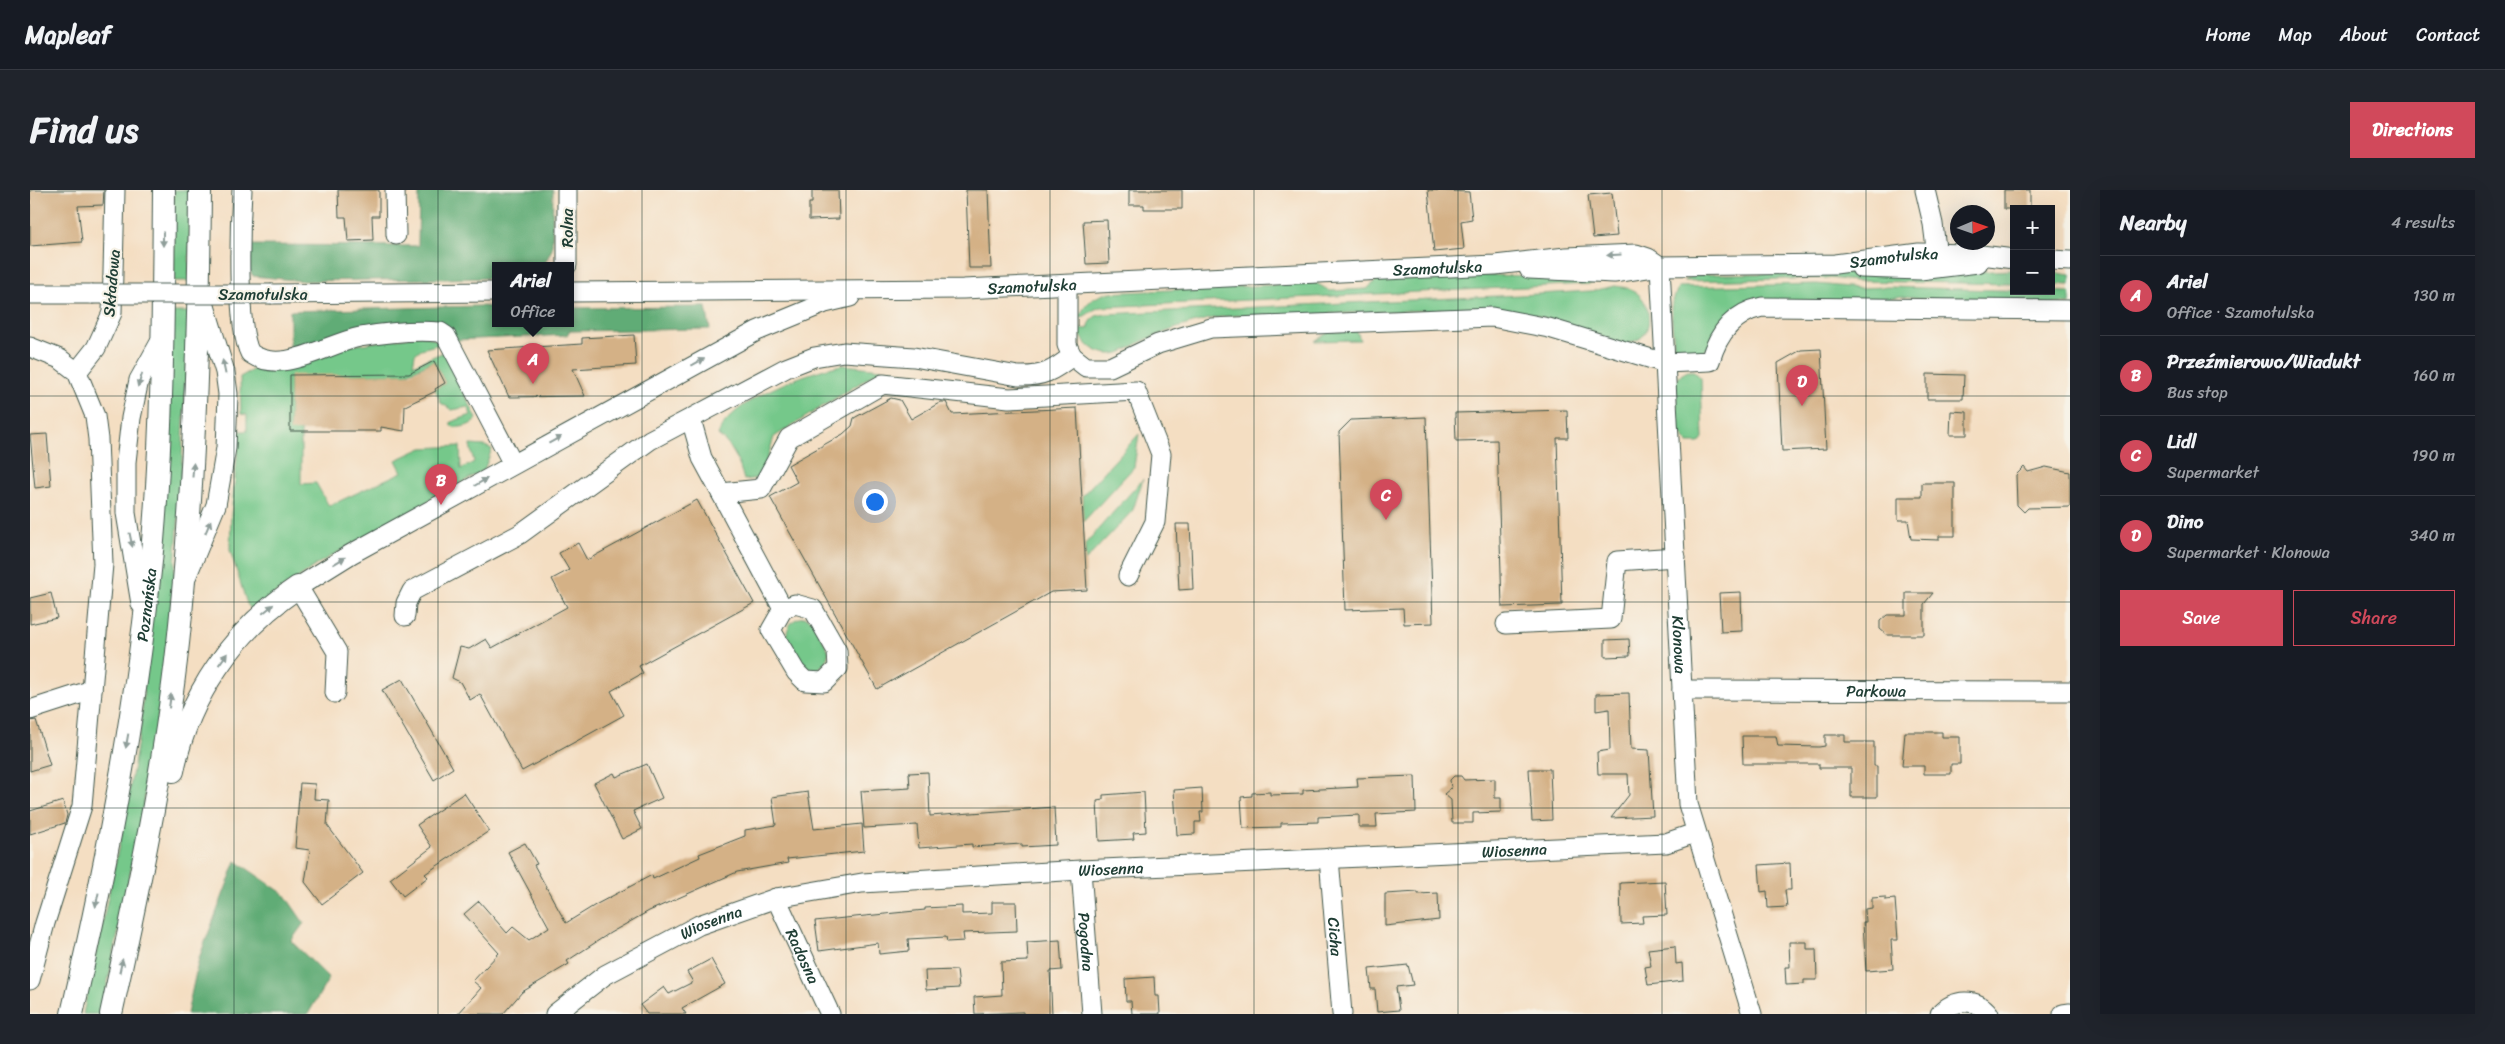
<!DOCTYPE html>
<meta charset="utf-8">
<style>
:root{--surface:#171b24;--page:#20242c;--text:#f1f3f6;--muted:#9ea1a6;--line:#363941;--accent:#d1495b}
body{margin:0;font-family:Sriracha,sans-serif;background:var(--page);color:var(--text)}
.controls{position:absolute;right:15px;top:15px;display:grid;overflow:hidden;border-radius:0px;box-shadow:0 5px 20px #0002}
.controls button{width:45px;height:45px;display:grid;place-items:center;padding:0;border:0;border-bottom:1px solid var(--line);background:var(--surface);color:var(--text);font:25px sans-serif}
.compass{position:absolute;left:1920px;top:15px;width:45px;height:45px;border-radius:50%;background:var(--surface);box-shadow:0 5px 20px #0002;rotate:88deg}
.you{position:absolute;left:844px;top:311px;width:18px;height:18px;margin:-12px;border:4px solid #fff;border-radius:50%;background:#1a73e8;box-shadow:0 0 0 8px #1a73e833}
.badge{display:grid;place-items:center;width:32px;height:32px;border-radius:50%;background:var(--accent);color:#fff;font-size:16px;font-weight:700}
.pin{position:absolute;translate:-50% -41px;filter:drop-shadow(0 1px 2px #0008)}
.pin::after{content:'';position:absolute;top:26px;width:18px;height:15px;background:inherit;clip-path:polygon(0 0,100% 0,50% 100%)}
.popup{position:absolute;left:462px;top:72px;width:82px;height:65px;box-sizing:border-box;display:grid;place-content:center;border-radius:0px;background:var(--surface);filter:drop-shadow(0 1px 4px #0005);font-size:16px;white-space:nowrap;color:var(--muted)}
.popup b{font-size:19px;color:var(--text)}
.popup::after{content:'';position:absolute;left:50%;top:100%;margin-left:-10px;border:10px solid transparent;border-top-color:var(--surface)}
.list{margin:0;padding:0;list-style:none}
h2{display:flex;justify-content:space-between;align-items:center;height:65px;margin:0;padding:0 20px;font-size:21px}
h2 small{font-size:16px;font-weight:400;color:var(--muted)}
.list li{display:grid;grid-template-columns:32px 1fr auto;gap:15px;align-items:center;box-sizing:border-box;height:80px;padding:0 20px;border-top:1px solid var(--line)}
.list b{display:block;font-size:19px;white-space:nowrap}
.list p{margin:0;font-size:16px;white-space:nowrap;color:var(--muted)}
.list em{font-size:16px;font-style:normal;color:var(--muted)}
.actions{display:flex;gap:10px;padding:15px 20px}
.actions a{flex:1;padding:11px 0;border:1px solid var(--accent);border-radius:0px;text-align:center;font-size:18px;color:var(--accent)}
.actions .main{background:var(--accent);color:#fff}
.map{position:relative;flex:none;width:2040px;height:824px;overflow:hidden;border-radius:0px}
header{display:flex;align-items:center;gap:30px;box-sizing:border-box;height:70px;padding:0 25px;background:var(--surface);border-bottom:1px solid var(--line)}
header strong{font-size:24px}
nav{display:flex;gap:28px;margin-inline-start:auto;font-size:18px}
.intro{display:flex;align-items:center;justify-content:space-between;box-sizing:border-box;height:120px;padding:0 30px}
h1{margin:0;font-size:35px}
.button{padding:12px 22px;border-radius:0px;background:var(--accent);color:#fff;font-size:18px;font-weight:700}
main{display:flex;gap:30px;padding:0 30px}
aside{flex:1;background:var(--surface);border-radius:0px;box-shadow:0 5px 20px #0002}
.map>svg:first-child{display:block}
</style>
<header>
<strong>Mapleaf</strong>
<nav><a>Home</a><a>Map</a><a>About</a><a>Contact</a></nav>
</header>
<div class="intro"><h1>Find us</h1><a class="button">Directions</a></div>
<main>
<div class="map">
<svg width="2040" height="824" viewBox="0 0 2040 824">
<rect width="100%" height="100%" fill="#f7f3e8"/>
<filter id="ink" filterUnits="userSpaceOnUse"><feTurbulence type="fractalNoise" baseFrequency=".02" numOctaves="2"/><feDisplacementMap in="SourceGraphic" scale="10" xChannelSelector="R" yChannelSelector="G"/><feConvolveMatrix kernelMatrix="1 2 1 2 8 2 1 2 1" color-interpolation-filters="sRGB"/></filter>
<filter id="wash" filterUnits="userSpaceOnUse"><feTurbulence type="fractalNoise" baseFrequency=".0096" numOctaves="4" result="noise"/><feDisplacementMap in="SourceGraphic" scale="20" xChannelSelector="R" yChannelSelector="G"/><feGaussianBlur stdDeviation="1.12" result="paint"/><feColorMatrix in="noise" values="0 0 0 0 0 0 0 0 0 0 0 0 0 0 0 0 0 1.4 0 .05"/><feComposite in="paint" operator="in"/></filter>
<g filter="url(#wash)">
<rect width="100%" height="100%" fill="#f4dec2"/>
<path fill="#75c88a" stroke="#4a825f" d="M 144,0 L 160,0 L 159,91 L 144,91 Z
M 1984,80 L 1984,94 L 1824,91 L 1800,88 L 1654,91 L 1664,85 L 1689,84 L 1787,83 L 1881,85 Z
M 2021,82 L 2040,85 L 2040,95 L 2021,94 Z
M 1457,85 L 1579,88 L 1559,94 L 1071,117 C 1062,119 1058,126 1049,128 C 1055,113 1063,107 1078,103 L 1286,93 L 1300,101 L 1337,99 L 1347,90 Z
M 1787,94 L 1828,98 L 1859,97 L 2040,102 L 2040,114 L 1931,112 L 1872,106 L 1841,112 L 1726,113 L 1671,164 L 1657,165 L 1644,156 L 1641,117 L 1648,97 Z
M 1585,96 C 1592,97 1601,98 1607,103 C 1623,115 1624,150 1600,152 L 1599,157 C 1554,140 1510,122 1461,118 L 1230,126 C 1189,122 1152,135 1115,150 C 1103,155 1093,165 1080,164 C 1066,163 1056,156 1050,144 L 1050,138 L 1057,139 L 1059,137 L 1060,131 L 1066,126 L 1076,124 L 1490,105 L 1561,101 Z
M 143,122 L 159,122 C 153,247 149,373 132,498 C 117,607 94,716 71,824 L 53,824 L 93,637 L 111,534 Z
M 1327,141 L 1330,150 L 1285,151 L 1299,142 Z
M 392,145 L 414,153 L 391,159 L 385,164 L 383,175 L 414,162 L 447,229 C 441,236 429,239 421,236 L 421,232 L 441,225 L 438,217 L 422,220 L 411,213 L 405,199 L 415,193 L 404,171 L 375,184 L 260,186 L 260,240 L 271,241 L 271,294 L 286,293 L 299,316 L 372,282 L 366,270 L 392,258 L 430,256 L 431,279 L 444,272 L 440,255 L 455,256 L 462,259 L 454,280 L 289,373 L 222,420 L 217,414 L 200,360 L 201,324 L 210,241 L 217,241 L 217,225 L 211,224 L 210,187 L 226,178 L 229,179 L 306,158 Z
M 813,175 L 852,179 L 744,247 L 735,276 L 728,288 L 714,290 C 709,272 703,256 688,245 C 698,211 780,180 813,175 Z
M 1658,181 L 1664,181 L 1671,188 L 1673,248 L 1669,253 L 1658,253 L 1648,241 L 1646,191 L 1652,184 Z
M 1109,244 L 1104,277 L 1053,332 L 1052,306 Z
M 1113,289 L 1103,320 L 1055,371 L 1055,354 Z
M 775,427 L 782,430 L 799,461 L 796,472 L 787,480 C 768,479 764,462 756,447 C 758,435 762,428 775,427 Z"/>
<path fill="#60ac76" stroke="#407455" d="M 389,0 L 523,0 L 522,59 L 514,75 L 466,75 L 465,88 L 274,91 L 223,86 L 218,78 L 220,55 L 388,56 Z
M 450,116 L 465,117 L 466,133 L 540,133 L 541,118 L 676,117 L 680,139 L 539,141 L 537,145 L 425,150 L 417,136 L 260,163 L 260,121 Z
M 206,671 L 254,704 L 274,733 L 261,751 L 299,788 L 278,824 L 157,824 L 169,768 Z"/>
<g id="blocks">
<path fill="#d4b186" d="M 0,0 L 74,0 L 73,15 L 48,16 L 52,52 L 0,56 Z
M 308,0 L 349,0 L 349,26 L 342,26 L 343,50 L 318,51 L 316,27 L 309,27 Z
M 782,0 L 808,0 L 809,29 L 779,30 L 779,13 L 782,13 Z
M 936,0 L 958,0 L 961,78 L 939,78 Z
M 1099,0 L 1152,0 L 1152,19 L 1114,19 L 1114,15 L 1099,15 Z
M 1398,0 L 1439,2 L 1442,29 L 1431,31 L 1434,59 L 1404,62 Z
M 1974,0 L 2000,0 L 2000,19 L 1974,19 Z
M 1582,3 L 1587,46 L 1563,48 L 1558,5 Z
M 1077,30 L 1079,73 L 1056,74 L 1053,31 Z
M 604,145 L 606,175 L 543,179 L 555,206 L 479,207 L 457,160 L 552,154 L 552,148 Z
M 1791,159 L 1796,259 L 1752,261 L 1748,173 L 1771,160 Z
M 404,171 L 415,193 L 405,199 L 406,201 L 375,216 L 374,241 L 351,237 L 351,241 L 260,241 L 260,185 L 379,184 Z
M 1897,184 L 1934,185 L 1933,209 L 1897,209 Z
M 861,208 L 870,210 L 881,229 L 911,212 L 916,212 L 922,224 L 1047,218 L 1057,400 L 1021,402 L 847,499 L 740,307 L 767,292 L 758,275 L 813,244 L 822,236 L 824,228 Z
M 1537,220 L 1538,248 L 1527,248 L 1532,415 L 1472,417 L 1467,250 L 1426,251 L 1425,223 Z
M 1921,221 L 1937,222 L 1937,245 L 1920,245 Z
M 1396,227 L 1403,433 L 1374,434 L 1373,418 L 1315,420 L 1309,242 L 1321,230 Z
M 17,244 L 21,296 L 5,298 L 0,245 Z
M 1994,277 L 1998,282 L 2016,277 L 2040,282 L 2040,317 L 1998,318 L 1994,322 L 1987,315 L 1986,285 Z
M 1892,293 L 1925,293 L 1925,346 L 1909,346 L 1909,350 L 1881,349 L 1878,330 L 1868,330 L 1868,307 L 1892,307 Z
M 667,310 L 724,413 L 609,476 L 613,483 L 581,501 L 594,525 L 492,581 L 450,504 L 440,510 L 430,492 L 422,488 L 430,457 L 439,459 L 456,449 L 462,458 L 537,417 L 522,389 L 539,380 L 529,363 L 548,353 L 557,370 Z
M 1146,334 L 1160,334 L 1163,399 L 1149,400 Z
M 1711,402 L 1712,441 L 1691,442 L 1689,403 Z
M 21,403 L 27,428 L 0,434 L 0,408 Z
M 1876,403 L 1903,403 L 1894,414 L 1894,445 L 1857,445 L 1850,439 L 1850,431 L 1857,425 L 1876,425 Z
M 1599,449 L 1600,466 L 1575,467 L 1575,450 Z
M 372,489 L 423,578 L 404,590 L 352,500 Z
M 1599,503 L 1601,559 L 1619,560 L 1623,626 L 1581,628 L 1599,605 L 1598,584 L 1568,584 L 1567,562 L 1580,560 L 1579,519 L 1566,521 L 1566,504 Z
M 6,530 L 20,575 L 0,581 L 0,531 Z
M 1875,542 L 1912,542 L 1912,547 L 1930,547 L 1930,574 L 1921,574 L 1921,584 L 1894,584 L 1894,576 L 1872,576 Z
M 1795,545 L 1815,545 L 1815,552 L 1844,552 L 1844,576 L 1847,576 L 1847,607 L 1821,607 L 1821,578 L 1789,578 L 1789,574 L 1713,574 L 1712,546 L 1746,546 L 1748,556 L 1789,557 L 1795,556 Z
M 617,574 L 632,608 L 603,621 L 612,639 L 592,649 L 564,593 L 584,583 L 586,587 Z
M 1499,579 L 1520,579 L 1522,630 L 1502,631 Z
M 898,582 L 900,626 L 1024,617 L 1026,655 L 992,657 L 992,654 L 942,657 L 942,654 L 889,658 L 887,635 L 834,638 L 831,601 L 880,598 L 879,583 Z
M 1385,586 L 1386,622 L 1346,624 L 1347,637 L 1329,637 L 1329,625 L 1288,627 L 1288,632 L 1251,633 L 1251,637 L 1213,638 L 1211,607 L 1222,606 L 1222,603 L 1240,602 L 1240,605 L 1273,604 L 1273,600 L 1328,597 L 1327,588 Z
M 1424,586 L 1431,586 L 1434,590 L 1465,589 L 1465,608 L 1471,608 L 1471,622 L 1443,623 L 1443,633 L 1422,633 L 1421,610 L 1414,604 L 1421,598 L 1420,590 Z
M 270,593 L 285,594 L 284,609 L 299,610 L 297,635 L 333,683 L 292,714 L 275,692 L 280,660 L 265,658 Z
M 1172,598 L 1173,622 L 1170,622 L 1171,632 L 1165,632 L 1165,644 L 1147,645 L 1144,600 Z
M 778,602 L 784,639 L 832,634 L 834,661 L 757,669 L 758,673 L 707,682 L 619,721 L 580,743 L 537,771 L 539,774 L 492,802 L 473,824 L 428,824 L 451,798 L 443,791 L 469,763 L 434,724 L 449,711 L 477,743 L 483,737 L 499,750 L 519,737 L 478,662 L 495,653 L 507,674 L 504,675 L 536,733 L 567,714 L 622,685 L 623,689 L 670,667 L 669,664 L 715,646 L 715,640 L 746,635 L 742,607 Z
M 1114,602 L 1116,642 L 1103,643 L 1104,649 L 1069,651 L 1067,611 L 1073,610 L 1073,605 Z
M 434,603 L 459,641 L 395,684 L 398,687 L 373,706 L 360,689 L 402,657 L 387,635 Z
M 33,611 L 37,625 L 35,633 L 0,644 L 0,621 Z
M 1760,673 L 1761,700 L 1755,700 L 1757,717 L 1738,718 L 1737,701 L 1731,702 L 1729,675 Z
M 1635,691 L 1637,725 L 1612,726 L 1613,733 L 1591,734 L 1590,693 Z
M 1388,702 L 1388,704 L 1408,703 L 1409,730 L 1355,736 L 1355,704 Z
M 1855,707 L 1855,710 L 1865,709 L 1868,750 L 1861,750 L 1863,779 L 1836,781 L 1833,732 L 1836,732 L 1835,719 L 1842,718 L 1842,708 Z
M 962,712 L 986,712 L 987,741 L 933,743 L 934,751 L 917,752 L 916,747 L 878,749 L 879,761 L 849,764 L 848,753 L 789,761 L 785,731 L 895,720 L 895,718 L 932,716 L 932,724 L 962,723 Z
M 1030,750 L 1032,780 L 1020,781 L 1022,824 L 993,824 L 993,822 L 945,824 L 944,807 L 972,805 L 971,772 L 998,771 L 997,752 Z
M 1759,752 L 1777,752 L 1777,759 L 1786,759 L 1787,790 L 1774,790 L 1774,794 L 1756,795 L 1755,777 L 1760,777 Z
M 1645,756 L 1646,774 L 1652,773 L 1653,791 L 1618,795 L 1615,777 L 1621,776 L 1618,759 Z
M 681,769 L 695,794 L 652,818 L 656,824 L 617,824 L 610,815 L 634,797 L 639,804 L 663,792 L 657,782 Z
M 1378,775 L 1383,795 L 1366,797 L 1369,820 L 1347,822 L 1345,799 L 1341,799 L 1339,779 Z
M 927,780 L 929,798 L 896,800 L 895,781 Z
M 1124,787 L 1125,806 L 1129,806 L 1130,824 L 1102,824 L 1101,811 L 1096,811 L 1095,789 Z"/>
</g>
</g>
<g filter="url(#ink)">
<use href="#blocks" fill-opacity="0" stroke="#3f5549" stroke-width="1"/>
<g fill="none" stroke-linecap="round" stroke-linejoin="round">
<defs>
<g id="minor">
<path d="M 212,0 C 210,33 206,137 220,163 C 251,186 296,154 330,147 C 354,143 385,140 410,142 L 416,146 L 483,274"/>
<path d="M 365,0 L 366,45"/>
<path d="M 1895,0 L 1903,34 L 1908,74"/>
<path d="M 2021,70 L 2040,71"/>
<path d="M 537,75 L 537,0"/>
<path id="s1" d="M 1630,76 L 1658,614 L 1722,824"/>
<path d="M 1831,78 L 1890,80 L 1948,73"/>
<path id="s2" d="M 1499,79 L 1584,83 L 1630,76 L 1805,74 L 1889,63 L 1943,64 L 1984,69"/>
<path id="s3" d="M 540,102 L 933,99 L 1465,75 L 1536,67 L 1606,64 L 1618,68 L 1630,76"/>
<path d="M 0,104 L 62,104"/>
<path d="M 242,104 L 466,102"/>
<path d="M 0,157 L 30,169 L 47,182 L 65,226 L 68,249 L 73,374 L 52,616 L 15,733 L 0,790"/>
<path d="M 1042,166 L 1056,177 L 1080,177 L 1128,154 L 1181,138 L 1462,127 L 1519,138 L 1635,173 L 1680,171 C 1688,143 1704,123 1732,117 L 2040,120"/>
<path d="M 47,182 L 66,158 L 82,123 L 85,0"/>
<path d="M 661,229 L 672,268 L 691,303 L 731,299 L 759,248 L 853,194 L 979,208 L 1106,201 L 1131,264 L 1125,332 L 1098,386"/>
<path d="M 691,303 L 753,419"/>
<path d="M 157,385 L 186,315 L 196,258 L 198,204 L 195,182 L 172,106"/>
<path d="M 111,414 L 96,323 L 96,272 L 101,228 L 109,190 L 133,147"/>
<path d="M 765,414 L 783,419 L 807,461 L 808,478 L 794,492 L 775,491 L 766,482 L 741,440 L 753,419 Z"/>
<path d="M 375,426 L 376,413 L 382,401 L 490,344 L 620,250 L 756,178 L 784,167 L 814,162 L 884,167 L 988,186 C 1013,187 1023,181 1042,166 L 1037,155 L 1037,95"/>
<path d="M 1476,434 L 1581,429 L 1587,371 L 1646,367"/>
<path id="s4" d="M 1652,500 L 2040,501"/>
<path d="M 305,503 L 307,462 L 268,397 L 321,364 L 727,141 L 795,113 L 820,107"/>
<path d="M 0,520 L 62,500"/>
<path id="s5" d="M 1299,668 L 1312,824"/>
<path id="s6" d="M 1051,680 L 1062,824"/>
<path id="s7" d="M 746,708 L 800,824"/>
<path id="s8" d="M 525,824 L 575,785 L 669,735 L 746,708 L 832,693 L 1051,680 L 1636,653 L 1665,643"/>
<path d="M 1910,824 C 1924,809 1946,807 1959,824"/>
<path d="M 2033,824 L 2040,823"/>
</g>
<g id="major">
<path d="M 143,581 C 158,506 204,440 268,397"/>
<path id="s9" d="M 42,824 C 78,667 108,511 123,351 C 133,234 133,117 134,0"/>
<path d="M 81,824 C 111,688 140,551 152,413 C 165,275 169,138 170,0"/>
</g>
</defs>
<use href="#minor" stroke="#3f5549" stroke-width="21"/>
<use href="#major" stroke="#3f5549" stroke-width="24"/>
<use href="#minor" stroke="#fff" stroke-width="19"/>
<use href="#major" stroke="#fff" stroke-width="22"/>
<defs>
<path id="minor-bridge" d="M 62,104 L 242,104"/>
</defs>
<use href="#minor-bridge" stroke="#3f5549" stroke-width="21" stroke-linecap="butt"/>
<use href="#minor-bridge" stroke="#fff" stroke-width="19"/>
</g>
<defs><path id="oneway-solid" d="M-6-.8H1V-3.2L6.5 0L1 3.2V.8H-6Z" transform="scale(1.25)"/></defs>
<g fill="#8f9e9a">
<use href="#oneway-solid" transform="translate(133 49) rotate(90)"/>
<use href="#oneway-solid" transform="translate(1584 65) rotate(177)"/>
<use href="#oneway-solid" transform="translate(668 172) rotate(-28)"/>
<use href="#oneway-solid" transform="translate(194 177) rotate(-102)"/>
<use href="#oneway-solid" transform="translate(110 190) rotate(109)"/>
<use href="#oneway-solid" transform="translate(525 250) rotate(-29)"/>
<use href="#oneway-solid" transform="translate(163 280) rotate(-86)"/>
<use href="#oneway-solid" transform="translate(451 292) rotate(-30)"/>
<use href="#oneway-solid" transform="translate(178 337) rotate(-67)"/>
<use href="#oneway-solid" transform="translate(101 350) rotate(78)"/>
<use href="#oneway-solid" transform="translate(309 371) rotate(-31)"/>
<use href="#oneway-solid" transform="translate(238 419) rotate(-40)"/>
<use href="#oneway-solid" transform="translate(193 469) rotate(-54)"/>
<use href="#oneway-solid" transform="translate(140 511) rotate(-82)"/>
<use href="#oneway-solid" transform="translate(97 551) rotate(100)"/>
<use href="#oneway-solid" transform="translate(67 710) rotate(102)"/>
<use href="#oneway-solid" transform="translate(91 776) rotate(-77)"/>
</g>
</g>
<path fill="none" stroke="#1f3d34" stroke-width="1" stroke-opacity="0.55" d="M 204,0 L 204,824M 408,0 L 408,824M 612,0 L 612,824M 816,0 L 816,824M 1020,0 L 1020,824M 1224,0 L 1224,824M 1428,0 L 1428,824M 1632,0 L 1632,824M 1836,0 L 1836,824M 0,206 L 2040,206M 0,412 L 2040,412M 0,618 L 2040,618"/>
<g text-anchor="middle" stroke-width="4.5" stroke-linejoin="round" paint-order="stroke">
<g font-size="16" fill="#1f3d34" stroke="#f7f3e8">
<text transform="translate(537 38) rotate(-90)" y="6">Rolna</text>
<text dy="6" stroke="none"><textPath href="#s2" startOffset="366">Szamotulska</textPath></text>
<text dy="6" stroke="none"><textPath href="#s3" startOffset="868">Szamotulska</textPath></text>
<text transform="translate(81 93) rotate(-85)" y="6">Składowa</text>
<text dy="6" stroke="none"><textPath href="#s3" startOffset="462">Szamotulska</textPath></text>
<text x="233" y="110">Szamotulska</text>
<text dy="6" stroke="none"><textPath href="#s9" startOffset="416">Poznańska</textPath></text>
<text dy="6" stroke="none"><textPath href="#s1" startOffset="379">Klonowa</textPath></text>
<text dy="6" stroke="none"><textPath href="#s4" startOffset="194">Parkowa</textPath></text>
<text dy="6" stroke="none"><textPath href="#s8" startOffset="992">Wiosenna</textPath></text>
<text dy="6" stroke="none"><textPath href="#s8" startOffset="588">Wiosenna</textPath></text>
<text dy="6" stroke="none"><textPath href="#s8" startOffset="182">Wiosenna</textPath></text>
<text dy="6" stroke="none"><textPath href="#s5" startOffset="79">Cicha</textPath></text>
<text dy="6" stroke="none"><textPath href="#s6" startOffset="72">Pogodna</textPath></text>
<text dy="6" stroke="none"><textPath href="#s7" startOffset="64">Radosna</textPath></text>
</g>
</g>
</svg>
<div class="controls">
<button>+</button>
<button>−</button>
</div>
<svg class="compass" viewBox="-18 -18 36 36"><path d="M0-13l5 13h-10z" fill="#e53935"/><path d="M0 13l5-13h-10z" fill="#9ea1a6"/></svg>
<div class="you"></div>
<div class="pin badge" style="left:503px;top:194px">A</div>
<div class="popup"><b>Ariel</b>Office</div>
<div class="pin badge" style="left:411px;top:315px">B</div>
<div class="pin badge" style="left:1356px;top:330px">C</div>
<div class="pin badge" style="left:1772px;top:216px">D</div>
</div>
<aside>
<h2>Nearby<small>4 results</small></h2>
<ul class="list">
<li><span class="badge">A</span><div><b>Ariel</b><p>Office · Szamotulska</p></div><em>130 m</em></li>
<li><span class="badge">B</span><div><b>Przeźmierowo/Wiadukt</b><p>Bus stop</p></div><em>160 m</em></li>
<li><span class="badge">C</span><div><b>Lidl</b><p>Supermarket</p></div><em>190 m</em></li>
<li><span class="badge">D</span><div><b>Dino</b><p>Supermarket · Klonowa</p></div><em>340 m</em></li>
</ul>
<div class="actions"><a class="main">Save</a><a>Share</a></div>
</aside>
</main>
